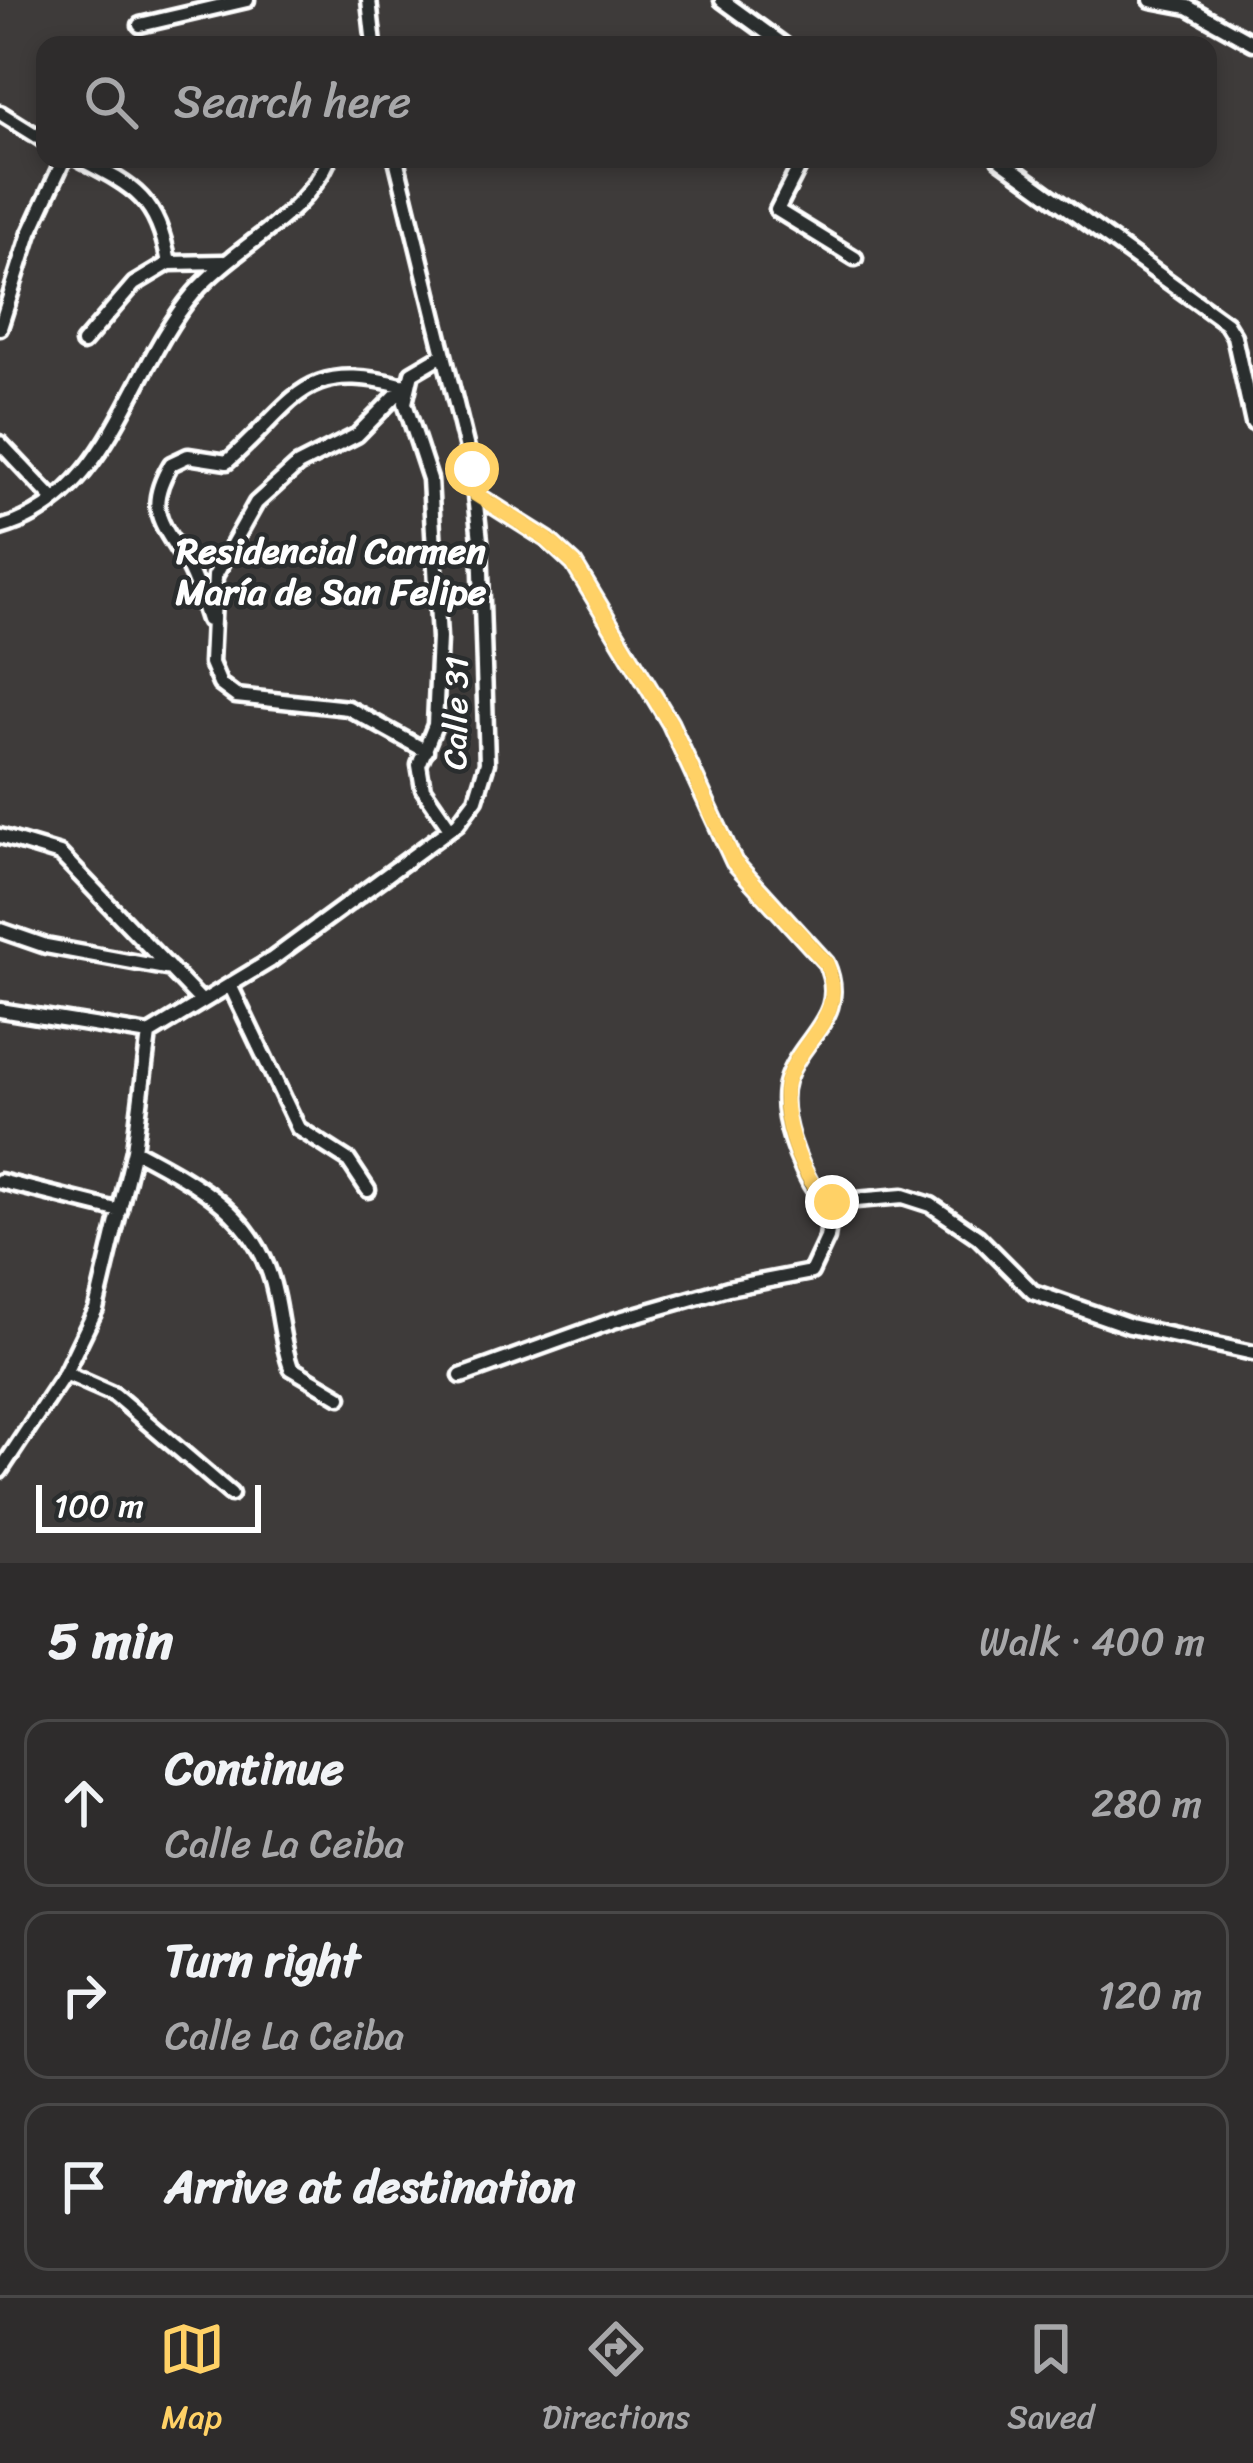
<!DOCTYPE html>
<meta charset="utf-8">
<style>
:root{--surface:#2e2c2c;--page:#3a3838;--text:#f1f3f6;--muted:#a7a7a9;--line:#494848;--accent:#ffd166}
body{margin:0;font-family:Sriracha,sans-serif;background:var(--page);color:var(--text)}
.scale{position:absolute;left:36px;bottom:30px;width:225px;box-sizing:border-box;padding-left:12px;border:6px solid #fff;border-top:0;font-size:33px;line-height:42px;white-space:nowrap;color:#fff;-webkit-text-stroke:9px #2a2d2e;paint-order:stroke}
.stop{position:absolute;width:36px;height:36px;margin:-27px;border:9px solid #ffd166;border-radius:50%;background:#fff}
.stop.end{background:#ffd166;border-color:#fff;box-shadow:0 3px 12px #0008}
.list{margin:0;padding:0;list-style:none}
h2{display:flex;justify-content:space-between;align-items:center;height:156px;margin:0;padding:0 48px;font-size:51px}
h2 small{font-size:39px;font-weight:400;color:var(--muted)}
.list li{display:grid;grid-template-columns:78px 1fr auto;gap:36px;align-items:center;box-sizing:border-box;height:168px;margin:0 24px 24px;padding:0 24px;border:3px solid var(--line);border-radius:24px}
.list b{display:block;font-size:45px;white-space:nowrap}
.list p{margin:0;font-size:39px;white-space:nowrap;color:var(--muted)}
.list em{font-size:39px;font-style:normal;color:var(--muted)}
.icon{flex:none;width:66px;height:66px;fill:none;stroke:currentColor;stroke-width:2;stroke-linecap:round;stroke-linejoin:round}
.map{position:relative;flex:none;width:1253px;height:1563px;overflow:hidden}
.search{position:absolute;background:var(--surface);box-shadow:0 6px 18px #0003;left:36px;right:36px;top:36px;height:132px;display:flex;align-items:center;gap:30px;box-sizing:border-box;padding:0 42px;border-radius:24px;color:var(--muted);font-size:45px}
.sheet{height:732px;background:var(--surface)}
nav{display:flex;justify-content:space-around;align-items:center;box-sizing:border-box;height:168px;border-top:3px solid var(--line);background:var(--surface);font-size:33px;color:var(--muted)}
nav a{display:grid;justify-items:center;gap:6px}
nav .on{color:var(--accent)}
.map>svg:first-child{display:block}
</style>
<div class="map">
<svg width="1253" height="1563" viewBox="0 0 1253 1563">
<rect width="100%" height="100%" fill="#3e3b3a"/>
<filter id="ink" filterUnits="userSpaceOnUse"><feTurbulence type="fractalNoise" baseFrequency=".00833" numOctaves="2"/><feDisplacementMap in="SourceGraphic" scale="24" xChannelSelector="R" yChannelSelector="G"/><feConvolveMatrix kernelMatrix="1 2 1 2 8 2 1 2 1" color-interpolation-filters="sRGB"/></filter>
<g filter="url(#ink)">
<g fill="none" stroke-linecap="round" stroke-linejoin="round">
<defs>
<path id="street" d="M 369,0 L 374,45
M 722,0 L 784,45
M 1151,0 L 1188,7 L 1253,43
M 140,25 L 247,0
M 0,113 L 45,141
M 80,159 C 137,188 157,199 169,263 L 223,262
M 803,159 L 777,210 L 855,258
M 999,159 L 1226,323 L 1234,336 L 1253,423
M 0,328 L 30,233 L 64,159
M 83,343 L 134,284 L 169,263
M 441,356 L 412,373 L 405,403 L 430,479 L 439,638 L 435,725 L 419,765 L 423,789 L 450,828
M 405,386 L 357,435 L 298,465 L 256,503 L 215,576 L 211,663 L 220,684 L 236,696 L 348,708 L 426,751
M 0,443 L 53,499
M 475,494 L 548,540 L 574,564 L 670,723 L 734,862 L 826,963 C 850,1017 802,1035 787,1080 C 776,1113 800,1169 818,1196 L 832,1202 L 903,1196 L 931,1205 L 978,1237 L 1033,1292 L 1130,1326 L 1253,1353
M 0,528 C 110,498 129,369 194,293 C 237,244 303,219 329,159
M 208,620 C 201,599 195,577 183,558 C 160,521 145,508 171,464 L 188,456 L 227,462 C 298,400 300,359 405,386
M 0,836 L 60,854 L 202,1002
M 0,930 L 46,946 L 171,969
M 230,985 L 298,1128 L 348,1160 L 368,1190
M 0,1010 L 149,1034
M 134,1150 C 198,1184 259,1216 275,1293 C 281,1319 282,1343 291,1368 L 340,1397
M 0,1181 L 120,1211
M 65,1373 L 115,1395 L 231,1494
M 461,1376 L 613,1321 L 728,1288 L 811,1272 L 827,1238 L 832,1202
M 0,1471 L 65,1373 L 96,1309 L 134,1150 L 149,1034 L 271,960 L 458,823 L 476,799 L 487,763 L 480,540 L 472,469 L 396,159"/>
</defs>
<use href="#street" stroke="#fff" stroke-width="21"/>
<use href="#street" stroke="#2a2d2e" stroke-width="12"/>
</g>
</g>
<g fill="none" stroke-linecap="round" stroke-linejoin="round" filter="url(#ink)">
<path stroke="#ffd166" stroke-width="15" d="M 472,469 L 475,494 L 548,540 L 574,564 L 670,723 L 734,862 L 826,963 C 849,1016 804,1034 788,1078 C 776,1109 803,1189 832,1202"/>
</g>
<g text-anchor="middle" stroke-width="9" stroke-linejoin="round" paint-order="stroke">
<g font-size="33" fill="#fff" stroke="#2a2d2e">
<text transform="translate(455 713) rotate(-89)" y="12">Calle 31</text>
</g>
<g font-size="36" font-weight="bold" fill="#fff" stroke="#2a2d2e">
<text x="331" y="563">Residencial Carmen<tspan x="331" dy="41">María de San Felipe</tspan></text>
</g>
</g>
</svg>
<div class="scale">100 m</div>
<div class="stop" style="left:472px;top:469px"></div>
<div class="stop end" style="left:832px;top:1202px"></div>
<div class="search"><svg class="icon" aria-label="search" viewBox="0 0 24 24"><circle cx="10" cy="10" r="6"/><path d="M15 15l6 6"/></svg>Search here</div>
</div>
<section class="sheet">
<h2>5 min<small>Walk · 400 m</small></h2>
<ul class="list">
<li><svg class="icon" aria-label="ahead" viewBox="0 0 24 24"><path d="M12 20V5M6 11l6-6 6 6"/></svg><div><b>Continue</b><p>Calle La Ceiba</p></div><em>280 m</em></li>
<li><svg class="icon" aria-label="right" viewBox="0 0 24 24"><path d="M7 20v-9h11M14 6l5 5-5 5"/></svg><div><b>Turn right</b><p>Calle La Ceiba</p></div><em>120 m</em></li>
<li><svg class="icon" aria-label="arrive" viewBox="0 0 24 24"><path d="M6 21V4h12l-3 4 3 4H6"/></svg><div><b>Arrive at destination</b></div></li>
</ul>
</section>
<nav>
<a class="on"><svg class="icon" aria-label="map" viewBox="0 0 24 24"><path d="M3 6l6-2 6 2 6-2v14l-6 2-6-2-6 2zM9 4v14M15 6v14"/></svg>Map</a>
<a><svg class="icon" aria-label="directions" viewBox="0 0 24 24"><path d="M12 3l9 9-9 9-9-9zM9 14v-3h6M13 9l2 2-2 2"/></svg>Directions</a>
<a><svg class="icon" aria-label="saved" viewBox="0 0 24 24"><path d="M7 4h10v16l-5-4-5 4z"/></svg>Saved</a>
</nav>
